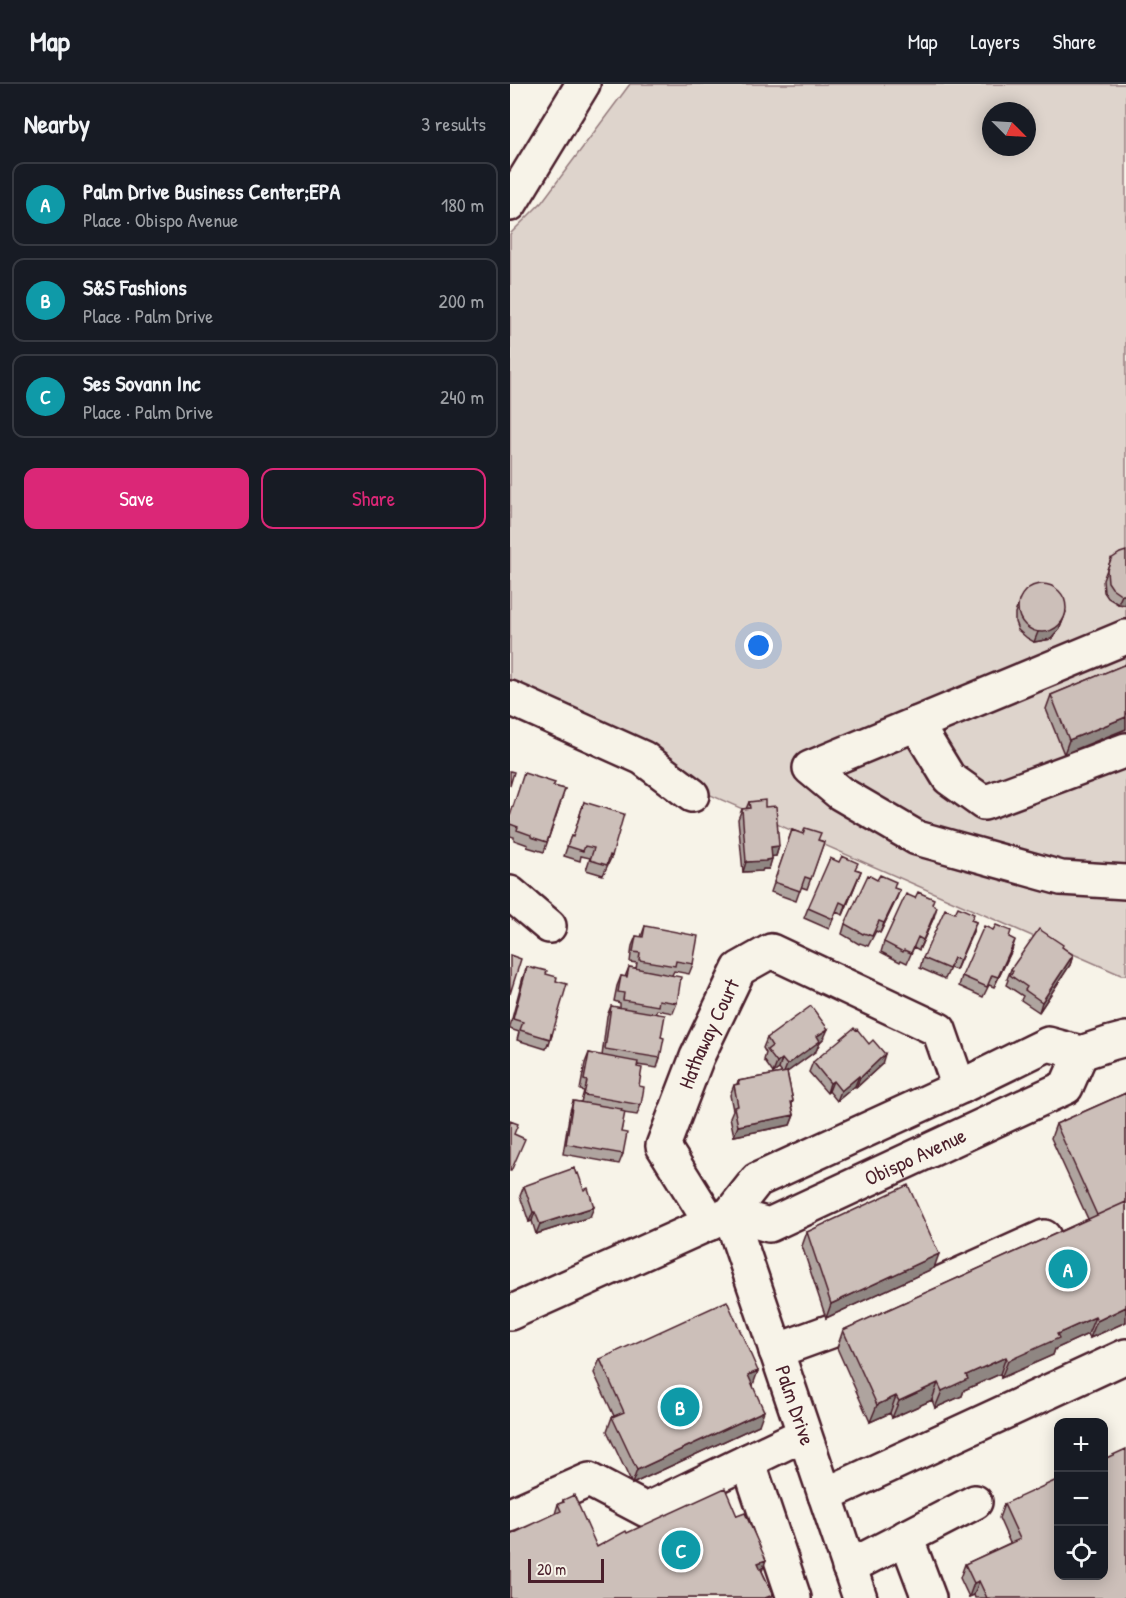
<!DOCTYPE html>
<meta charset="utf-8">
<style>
:root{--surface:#171b24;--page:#242831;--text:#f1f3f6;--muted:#9ea1a6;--line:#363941;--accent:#db2777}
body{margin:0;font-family:"Patrick Hand",sans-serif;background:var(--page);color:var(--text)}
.controls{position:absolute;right:18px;bottom:18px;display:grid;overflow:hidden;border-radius:12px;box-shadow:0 3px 15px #0003}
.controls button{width:54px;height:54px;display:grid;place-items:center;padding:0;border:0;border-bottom:2px solid var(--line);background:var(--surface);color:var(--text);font:30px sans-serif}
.compass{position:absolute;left:472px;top:18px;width:54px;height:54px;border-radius:50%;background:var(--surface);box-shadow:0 3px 15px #0003;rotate:114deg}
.scale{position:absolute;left:18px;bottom:15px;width:76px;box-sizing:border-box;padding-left:6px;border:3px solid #4a1f2b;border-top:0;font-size:16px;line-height:21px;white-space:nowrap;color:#4a1f2b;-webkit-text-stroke:4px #f7f3e8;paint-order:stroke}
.you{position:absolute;left:249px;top:562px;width:21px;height:21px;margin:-15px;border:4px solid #fff;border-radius:50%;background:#1a73e8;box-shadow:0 0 0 9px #1a73e833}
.badge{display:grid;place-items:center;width:39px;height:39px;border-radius:50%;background:var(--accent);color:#fff;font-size:20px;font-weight:700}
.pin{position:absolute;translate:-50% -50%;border:3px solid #fff;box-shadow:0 2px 6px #0006}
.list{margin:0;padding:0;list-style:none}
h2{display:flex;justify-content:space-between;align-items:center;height:78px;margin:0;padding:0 24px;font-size:26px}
h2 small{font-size:20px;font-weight:400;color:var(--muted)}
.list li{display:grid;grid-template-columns:39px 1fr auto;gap:18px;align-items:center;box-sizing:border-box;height:84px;margin:0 12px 12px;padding:0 12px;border:2px solid var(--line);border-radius:12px}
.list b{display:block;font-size:22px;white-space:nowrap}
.list p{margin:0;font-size:20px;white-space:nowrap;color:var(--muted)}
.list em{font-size:20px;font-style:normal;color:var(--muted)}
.actions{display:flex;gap:12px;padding:18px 24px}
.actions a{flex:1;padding:14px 0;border:2px solid var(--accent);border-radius:12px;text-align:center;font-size:21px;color:var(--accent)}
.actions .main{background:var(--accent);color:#fff}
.icon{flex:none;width:33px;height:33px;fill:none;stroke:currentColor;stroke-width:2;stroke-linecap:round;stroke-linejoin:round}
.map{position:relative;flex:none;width:616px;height:1514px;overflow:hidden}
header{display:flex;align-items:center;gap:36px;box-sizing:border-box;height:84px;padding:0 30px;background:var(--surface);border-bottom:2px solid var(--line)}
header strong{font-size:28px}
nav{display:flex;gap:33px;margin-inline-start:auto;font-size:21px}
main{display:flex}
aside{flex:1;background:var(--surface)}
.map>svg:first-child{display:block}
</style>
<header>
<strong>Map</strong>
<nav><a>Map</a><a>Layers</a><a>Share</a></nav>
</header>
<main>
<aside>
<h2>Nearby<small>3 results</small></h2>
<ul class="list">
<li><span class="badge" style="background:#0f9aa8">A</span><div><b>Palm Drive Business Center;EPA</b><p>Place · Obispo Avenue</p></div><em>180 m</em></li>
<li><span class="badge" style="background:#0f9aa8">B</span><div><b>S&amp;S Fashions</b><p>Place · Palm Drive</p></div><em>200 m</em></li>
<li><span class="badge" style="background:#0f9aa8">C</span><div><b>Ses Sovann Inc</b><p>Place · Palm Drive</p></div><em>240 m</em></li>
</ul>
<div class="actions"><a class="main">Save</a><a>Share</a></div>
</aside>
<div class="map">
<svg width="616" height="1514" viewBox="0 0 616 1514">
<rect width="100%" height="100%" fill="#f7f3e8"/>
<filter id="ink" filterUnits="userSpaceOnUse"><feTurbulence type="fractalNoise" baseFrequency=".0167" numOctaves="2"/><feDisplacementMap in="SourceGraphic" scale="12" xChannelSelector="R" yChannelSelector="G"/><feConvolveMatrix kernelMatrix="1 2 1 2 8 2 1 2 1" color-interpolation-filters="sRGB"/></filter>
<g filter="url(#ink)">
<path fill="#ded4cc" stroke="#947a7c" stroke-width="1.5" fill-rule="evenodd" d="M 120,0 L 616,0 L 616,891 L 611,891 L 0,623 L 0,150 L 32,118 ZM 481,27 L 517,27 L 517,63 L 481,63 Z"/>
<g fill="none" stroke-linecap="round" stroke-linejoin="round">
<defs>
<g id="minor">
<path d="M 0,120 L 73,0"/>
<path d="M 616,553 L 300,684 L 330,709 L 407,754 L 551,794 L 616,798"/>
<path d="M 0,614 L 133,674 L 182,711"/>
<path d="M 406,640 L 439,694 L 474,719 L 616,666"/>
<path d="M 0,809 L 39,842"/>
<path id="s1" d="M 220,1130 L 350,1514"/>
<path id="s2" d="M 201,1139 L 153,1062 L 187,973 L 229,885 L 261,867 L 429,946 L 444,989 L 452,1002"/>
<path d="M 266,1267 L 343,1239 L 534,1153"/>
<path d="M 238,1377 L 284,1514"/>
<path d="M 315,1411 L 616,1272"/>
<path d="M 0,1431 L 79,1396 L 136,1426 L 294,1350"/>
<path d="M 396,1453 L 419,1514"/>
<path d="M 339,1483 L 465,1418"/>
</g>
<g id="major">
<path id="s3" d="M 220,1130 L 259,1141 L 556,1003 L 571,969"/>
<path d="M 0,1229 L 220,1130 L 247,1096 L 452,1002 L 538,960 L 571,969 L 601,959 L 616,955"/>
</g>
</defs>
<use href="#minor" stroke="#4a1f2b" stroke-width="38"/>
<use href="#major" stroke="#4a1f2b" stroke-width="38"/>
<use href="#minor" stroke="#f7f3e8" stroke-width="33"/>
<use href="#major" stroke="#f7f3e8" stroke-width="33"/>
</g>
<path fill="#afa49f" stroke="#4a1f2b" stroke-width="1.5" d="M 601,475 L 616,521 L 608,520 L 598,514 L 594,508 L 593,496 Z
M 512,512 L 556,528 L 549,546 L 541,555 L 524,558 L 517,554 L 508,546 L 505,538 L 505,529 Z
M 616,580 L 616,645 L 554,670 L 536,625 L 541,611 Z
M 43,702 L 55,705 L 34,768 L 17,763 L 18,761 L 4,756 L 4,753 L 0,752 L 0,731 Z
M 74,718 L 102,772 L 93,791 L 76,786 L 80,774 L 71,772 L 70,777 L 54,772 L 61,752 L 63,753 Z
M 239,718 L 255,723 L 269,762 L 266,772 L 262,772 L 259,785 L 253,785 L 252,787 L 233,788 L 228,735 L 232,725 L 236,725 Z
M 282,746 L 314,758 L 297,805 L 291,803 L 286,817 L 261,808 Z
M 345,785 L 351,787 L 347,797 L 333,831 L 326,828 L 319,845 L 294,834 L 298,824 Z
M 384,804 L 386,816 L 370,849 L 366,847 L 358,862 L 350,859 L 349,860 L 332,850 L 335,840 Z
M 422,821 L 424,833 L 409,866 L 404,863 L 397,879 L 391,876 L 390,878 L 371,868 L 374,858 Z
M 461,836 L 466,838 L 446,886 L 440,884 L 435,895 L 410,884 L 413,874 Z
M 135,842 L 183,880 L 179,890 L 164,887 L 162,891 L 167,919 L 163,929 L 147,926 L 145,930 L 151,953 L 150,974 L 147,984 L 127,981 L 131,1021 L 127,1031 L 114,1029 L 111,1048 L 113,1070 L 109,1080 L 53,1070 L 60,1027 L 63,1017 L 71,1018 L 74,1007 L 70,1006 L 75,979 L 79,969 L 92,972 L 97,932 L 101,922 L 110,924 L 110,919 L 104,917 L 107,902 L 111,892 L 115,893 L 119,883 L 126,884 L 127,879 L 120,878 L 122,862 L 126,852 L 131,853 Z
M 483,846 L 499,854 L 502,866 L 484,903 L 479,901 L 473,913 L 449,902 L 452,892 Z
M 552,863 L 563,871 L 560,881 L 529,928 L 511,916 L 513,912 L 496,901 L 498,896 L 497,895 L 501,885 Z
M 17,883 L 36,890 L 46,897 L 42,951 L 39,961 L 38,960 L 36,965 L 7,956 L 9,948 L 0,945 L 0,942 L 13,893 Z
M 257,954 L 314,954 L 310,958 L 306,967 L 277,988 L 283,1017 L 282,1020 L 284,1031 L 280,1041 L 224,1052 L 220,1033 L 223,1026 L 220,1011 L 224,1001 L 227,1000 L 228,997 L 272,989 L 269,985 L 263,989 L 254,976 L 256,969 L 253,964 Z
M 303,978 L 372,980 L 346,1004 L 345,1002 L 327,1017 L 319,1007 L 317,1009 L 299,988 Z
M 616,1009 L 616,1238 L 580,1254 L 578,1250 L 545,1265 L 543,1271 L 491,1294 L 490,1290 L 454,1306 L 452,1312 L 425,1324 L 422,1316 L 382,1334 L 380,1329 L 360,1338 L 327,1264 L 333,1246 L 578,1135 L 541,1054 L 546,1040 Z
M 14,1102 L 80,1133 L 26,1150 L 22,1137 L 19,1138 L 10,1112 Z
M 297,1148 L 424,1184 L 316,1234 L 292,1162 Z
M 90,1275 L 243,1301 L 249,1341 L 122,1400 L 97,1347 L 102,1333 L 104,1332 L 84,1289 Z
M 53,1416 L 87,1463 L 117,1449 L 252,1487 L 263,1511 L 262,1514 L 0,1514 L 45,1430 L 48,1420 L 52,1419 Z
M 494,1420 L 616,1514 L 465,1514 L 464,1511 L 459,1513 L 450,1494 L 455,1480 L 500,1459 L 489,1434 Z"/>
<path fill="#8f8682" stroke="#4a1f2b" stroke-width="1.5" d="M 612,511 L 616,511 L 616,521 L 608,520 Z
M 553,536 L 549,546 L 541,555 L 524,558 L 528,548 Z
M 616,633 L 616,645 L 554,670 L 559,656 Z
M 269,762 L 266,772 L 258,773 L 261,763 Z
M 262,775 L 259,785 L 253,785 L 252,787 L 233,788 L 236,778 Z
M 351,787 L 347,797 L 333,831 L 336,821 Z
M 390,806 L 386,816 L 370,849 L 374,839 Z
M 427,823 L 424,833 L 409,866 L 413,856 Z
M 466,838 L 463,848 L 446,886 L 450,876 Z
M 505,856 L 502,866 L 484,903 L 488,893 Z
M 563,871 L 560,881 L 529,928 L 532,918 Z
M 318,945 L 314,954 L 310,958 L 306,967 L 273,991 L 277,981 L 307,952 Z
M 375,970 L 372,980 L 346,1004 L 350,994 Z
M 272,975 L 269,985 L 263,989 L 267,979 Z
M 349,992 L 345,1002 L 327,1017 L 331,1007 Z
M 323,997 L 319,1007 L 317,1009 L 320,999 Z
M 284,1031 L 280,1041 L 224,1052 L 228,1042 Z
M 84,1123 L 80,1133 L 26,1150 L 30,1140 Z
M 23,1128 L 25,1128 L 22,1137 L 19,1138 Z
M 429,1170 L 424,1184 L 316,1234 L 321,1220 Z
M 616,1223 L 616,1238 L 580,1254 L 587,1237 Z
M 585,1233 L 578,1250 L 545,1265 L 543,1271 L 491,1294 L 498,1277 L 547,1250 Z
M 496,1273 L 490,1290 L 454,1306 L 452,1312 L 425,1324 L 432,1307 L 456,1291 Z
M 248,1287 L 243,1301 L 233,1305 L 238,1291 Z
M 428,1299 L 422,1316 L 382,1334 L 389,1317 Z
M 386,1312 L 380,1329 L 360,1338 L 367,1321 Z
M 254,1327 L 249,1341 L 122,1400 L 127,1386 Z
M 256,1476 L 251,1490 L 248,1479 Z
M 469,1497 L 464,1511 L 459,1513 L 464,1499 Z"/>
<path fill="#ccbfb9" stroke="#4a1f2b" stroke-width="1.5" d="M 616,467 L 616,511 L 612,511 L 602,504 L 598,498 L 597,486 L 601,475 L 610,469 Z
M508 524a24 24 0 1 1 48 0a24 24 0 1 1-48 0Z
M 616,580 L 616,633 L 559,656 L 541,611 Z
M 0,687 L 4,688 L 0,702 Z
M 14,689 L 45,699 L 43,702 L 55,705 L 37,758 L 21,753 L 21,751 L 7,746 L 8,743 L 0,740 L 0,732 Z
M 255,716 L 255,723 L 266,722 L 269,762 L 261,763 L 262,775 L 256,776 L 256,777 L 236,778 L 232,725 L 240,724 L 239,718 Z
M 74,718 L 114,730 L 102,772 L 100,771 L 97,781 L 80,776 L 84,764 L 75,762 L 73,767 L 57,762 L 61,752 L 63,753 Z
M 295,744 L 311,749 L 308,756 L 314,758 L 301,795 L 295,793 L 290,807 L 264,798 L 282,746 L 293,750 Z
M 332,772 L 348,779 L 345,785 L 351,787 L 336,821 L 330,818 L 323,835 L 298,824 L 320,774 L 329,778 Z
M 358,791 L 367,796 L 370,791 L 386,798 L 384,804 L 390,806 L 374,839 L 369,837 L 362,852 L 354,849 L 353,850 L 335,840 Z
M 408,808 L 424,815 L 422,820 L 427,823 L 413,856 L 408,853 L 401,869 L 394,866 L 393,868 L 374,858 L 396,810 L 405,814 Z
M 448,823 L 464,830 L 461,836 L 466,838 L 450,876 L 444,874 L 439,885 L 413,874 L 435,825 L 445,829 Z
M 486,841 L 501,847 L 499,853 L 505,856 L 488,893 L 482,891 L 477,903 L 452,892 L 474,842 L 483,846 Z
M 135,842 L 188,852 L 183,880 L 166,877 L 165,882 L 129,876 L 130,869 L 123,868 L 126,852 L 133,853 Z
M 529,845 L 553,861 L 552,863 L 563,871 L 532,918 L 515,906 L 517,903 L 500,891 L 503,887 L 501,885 Z
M 0,871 L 11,875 L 0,910 Z
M 17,883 L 25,885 L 25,884 L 37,887 L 36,890 L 47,893 L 46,897 L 57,900 L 42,951 L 41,950 L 40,955 L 10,946 L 13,938 L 3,935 Z
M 119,883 L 171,893 L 167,919 L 149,916 L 148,922 L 113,916 L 114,909 L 108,908 L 111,892 L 117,893 Z
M 101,922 L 155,931 L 151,953 L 154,954 L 150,974 L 95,965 Z
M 301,922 L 318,945 L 307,952 L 310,957 L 277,981 L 272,975 L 267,979 L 257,966 L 262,962 L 257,954 Z
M 344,944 L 346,946 L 347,945 L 359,960 L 363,956 L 375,970 L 350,994 L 349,992 L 331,1007 L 323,997 L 320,999 L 303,978 Z
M 79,969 L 128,978 L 127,983 L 132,984 L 129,1002 L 134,1003 L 131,1021 L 74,1011 L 77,997 L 74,996 Z
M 277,988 L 283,1017 L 281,1018 L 284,1031 L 228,1042 L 224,1023 L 228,1022 L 224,1001 L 229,1000 L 228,997 Z
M 616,1009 L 616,1118 L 587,1131 L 546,1040 Z
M 63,1017 L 112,1025 L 111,1027 L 115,1028 L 111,1048 L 117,1049 L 113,1070 L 56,1060 Z
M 0,1037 L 8,1040 L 4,1050 L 15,1055 L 1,1087 L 0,1087 Z
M 64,1084 L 66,1090 L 68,1089 L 74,1106 L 78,1104 L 84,1123 L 30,1140 L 25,1128 L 23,1128 L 14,1102 Z
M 398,1101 L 429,1170 L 321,1220 L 297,1148 Z
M 616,1118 L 616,1223 L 587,1237 L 585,1233 L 547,1250 L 549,1254 L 498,1277 L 496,1273 L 456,1291 L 458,1295 L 432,1307 L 428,1299 L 389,1317 L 386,1312 L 367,1321 L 333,1246 Z
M 217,1217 L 248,1287 L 238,1291 L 254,1327 L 127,1386 L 102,1333 L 114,1328 L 90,1275 Z
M 616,1365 L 616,1514 L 477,1514 L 469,1497 L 464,1499 L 455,1480 L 510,1455 L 494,1420 L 549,1395 L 549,1491 L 594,1491 L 594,1375 Z
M 215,1404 L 227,1432 L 235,1429 L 256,1476 L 248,1479 L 263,1511 L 255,1514 L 0,1514 L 0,1451 L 51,1427 L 48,1420 L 54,1418 L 53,1416 L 64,1411 L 87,1463 L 116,1447 L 117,1449 Z"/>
</g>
<g text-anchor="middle" stroke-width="4.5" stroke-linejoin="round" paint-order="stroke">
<g font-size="21" fill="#4a1f2b" stroke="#f7f3e8">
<text dy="7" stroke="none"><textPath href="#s2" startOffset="212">Hathaway Court</textPath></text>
<text dy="7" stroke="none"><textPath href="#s3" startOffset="202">Obispo Avenue</textPath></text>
<text dy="7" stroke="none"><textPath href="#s1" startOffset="202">Palm Drive</textPath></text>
</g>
</g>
</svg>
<div class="controls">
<button>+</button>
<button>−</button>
<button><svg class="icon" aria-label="locate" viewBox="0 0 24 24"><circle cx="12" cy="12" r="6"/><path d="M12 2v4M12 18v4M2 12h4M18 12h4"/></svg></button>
</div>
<svg class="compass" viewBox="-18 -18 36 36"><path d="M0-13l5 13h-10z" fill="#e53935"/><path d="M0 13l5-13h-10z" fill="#9ea1a6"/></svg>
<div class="scale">20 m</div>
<div class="you"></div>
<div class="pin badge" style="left:558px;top:1185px;background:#0f9aa8">A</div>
<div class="pin badge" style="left:170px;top:1323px;background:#0f9aa8">B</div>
<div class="pin badge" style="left:171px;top:1466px;background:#0f9aa8">C</div>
</div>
</main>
